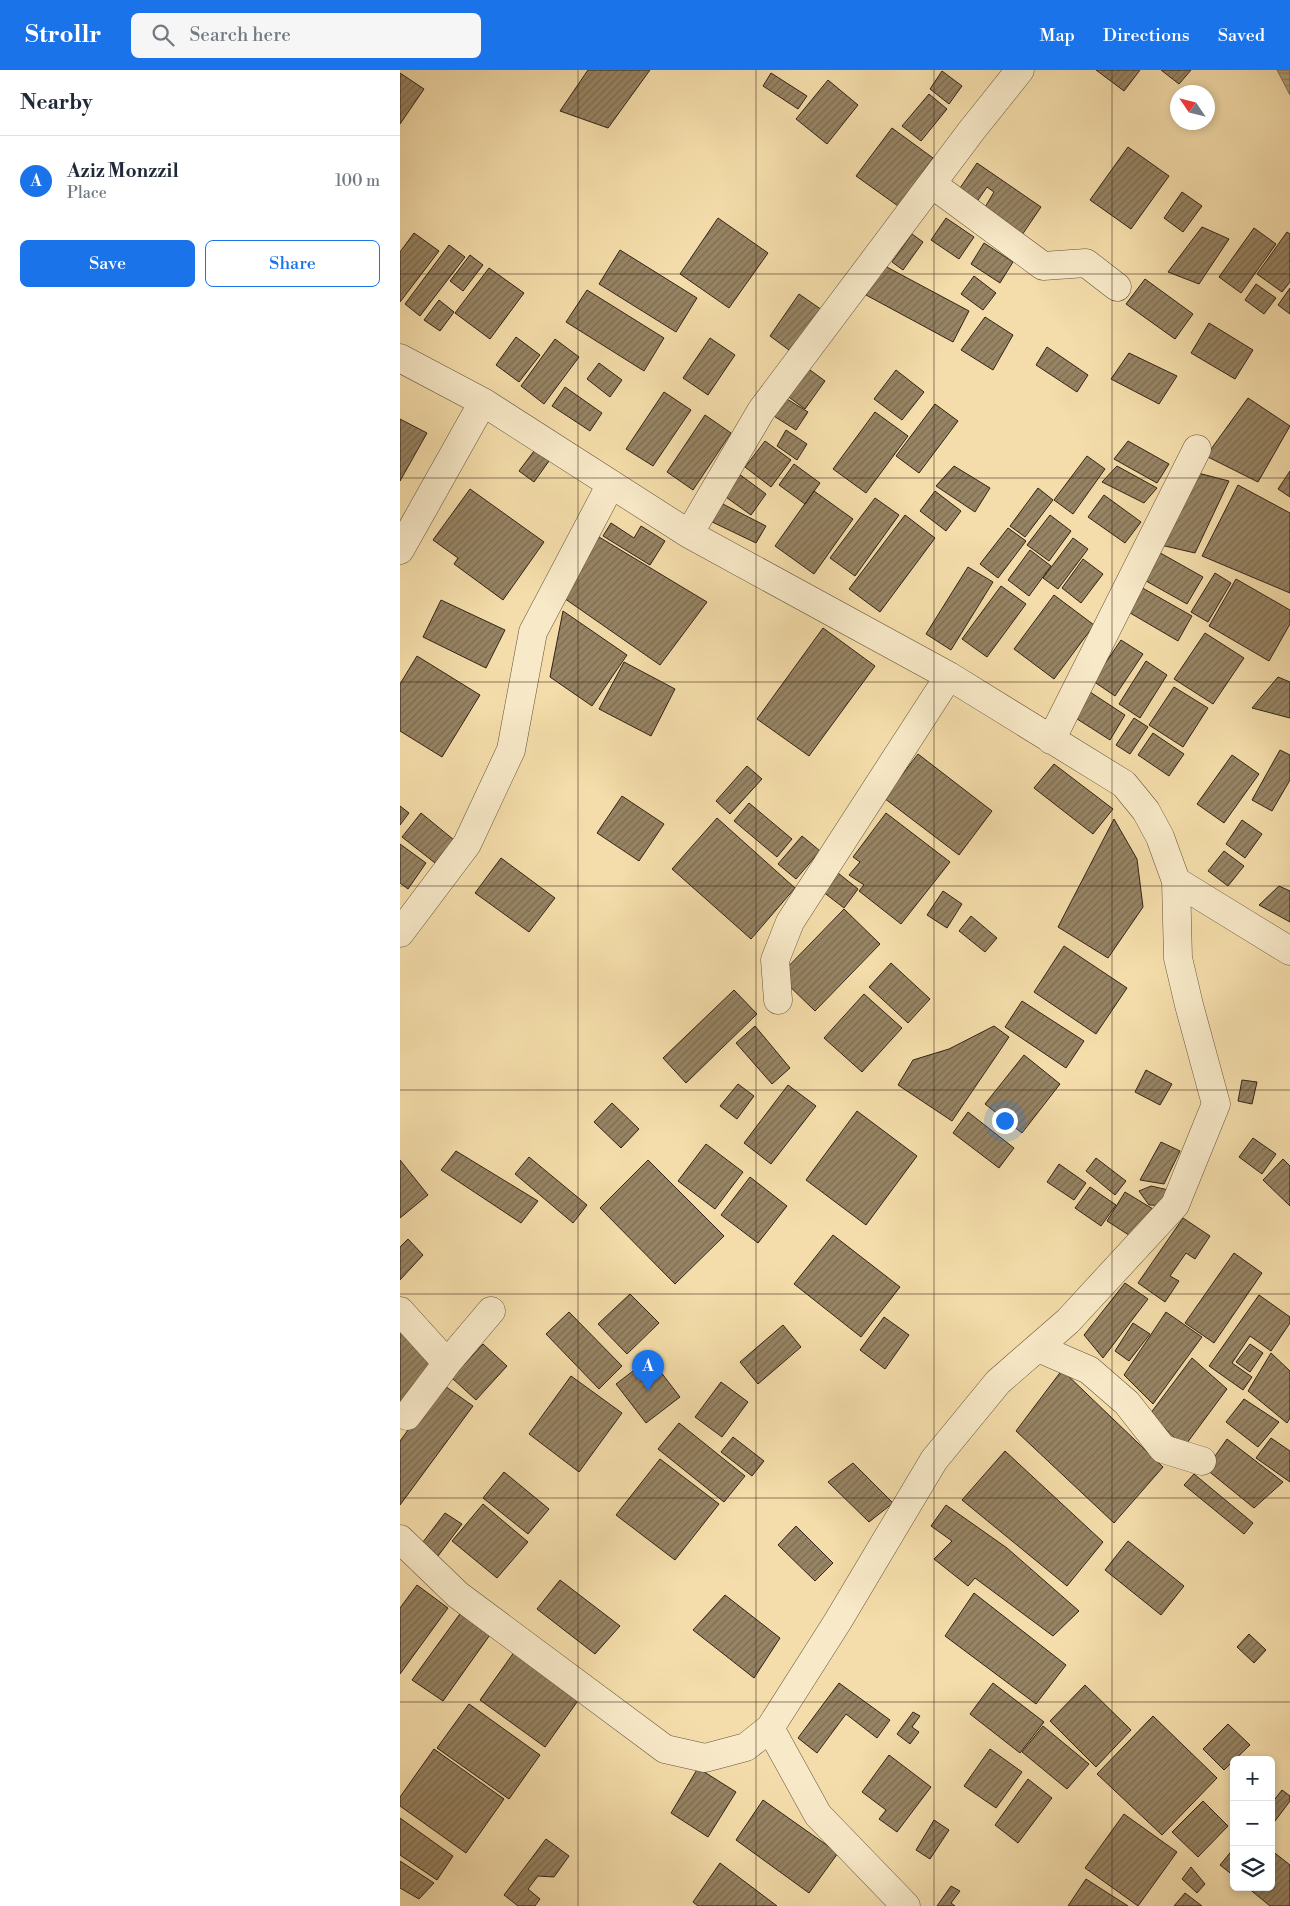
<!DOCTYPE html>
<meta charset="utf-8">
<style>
:root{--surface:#fff;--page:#f6f6f7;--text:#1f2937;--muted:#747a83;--line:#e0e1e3;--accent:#1a73e8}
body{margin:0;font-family:"Libre Bodoni",serif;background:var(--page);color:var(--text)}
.controls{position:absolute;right:15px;bottom:15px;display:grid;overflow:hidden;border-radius:8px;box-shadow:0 2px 8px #0003}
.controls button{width:45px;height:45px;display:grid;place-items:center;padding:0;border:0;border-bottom:1px solid var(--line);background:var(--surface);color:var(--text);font:25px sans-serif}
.compass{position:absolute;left:770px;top:15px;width:45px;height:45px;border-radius:50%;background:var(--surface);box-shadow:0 2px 8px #0003;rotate:305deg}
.you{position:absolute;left:604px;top:1050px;width:18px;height:18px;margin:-12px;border:4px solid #fff;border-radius:50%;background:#1a73e8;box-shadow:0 0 0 8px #1a73e833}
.badge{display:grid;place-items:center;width:32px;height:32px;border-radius:50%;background:var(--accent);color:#fff;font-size:16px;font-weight:700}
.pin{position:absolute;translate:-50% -41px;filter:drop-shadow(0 1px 2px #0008)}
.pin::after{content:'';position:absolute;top:26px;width:18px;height:15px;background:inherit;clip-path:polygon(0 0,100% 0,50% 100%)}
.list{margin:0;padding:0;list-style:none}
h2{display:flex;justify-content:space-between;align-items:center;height:65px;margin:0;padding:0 20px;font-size:21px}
h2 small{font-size:16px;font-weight:400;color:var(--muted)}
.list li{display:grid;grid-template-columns:32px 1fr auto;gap:15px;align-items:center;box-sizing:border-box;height:90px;padding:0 20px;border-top:1px solid var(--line)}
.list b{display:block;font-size:19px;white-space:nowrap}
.list p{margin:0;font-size:16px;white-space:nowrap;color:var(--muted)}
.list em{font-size:16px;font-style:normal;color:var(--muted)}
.actions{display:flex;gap:10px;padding:15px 20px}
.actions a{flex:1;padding:11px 0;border:1px solid var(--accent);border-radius:8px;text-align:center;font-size:18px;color:var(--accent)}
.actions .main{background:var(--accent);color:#fff}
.icon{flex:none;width:28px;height:28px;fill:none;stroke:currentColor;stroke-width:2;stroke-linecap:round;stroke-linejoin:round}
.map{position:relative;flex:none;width:890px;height:1836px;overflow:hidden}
header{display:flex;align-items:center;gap:30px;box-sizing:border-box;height:70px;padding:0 25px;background:var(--accent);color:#fff}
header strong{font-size:24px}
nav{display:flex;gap:28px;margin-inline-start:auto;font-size:18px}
.search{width:350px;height:45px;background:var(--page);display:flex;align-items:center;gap:12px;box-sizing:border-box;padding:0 18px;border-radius:8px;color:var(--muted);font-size:19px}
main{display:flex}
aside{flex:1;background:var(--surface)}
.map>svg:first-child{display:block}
</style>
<header>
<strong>Strollr</strong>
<div class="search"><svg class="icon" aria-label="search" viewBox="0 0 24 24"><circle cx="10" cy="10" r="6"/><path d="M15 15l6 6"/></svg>Search here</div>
<nav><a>Map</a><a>Directions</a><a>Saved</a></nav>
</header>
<main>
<aside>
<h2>Nearby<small></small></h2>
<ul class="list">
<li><span class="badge">A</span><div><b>Aziz Monzzil</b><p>Place</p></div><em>100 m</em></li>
</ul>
<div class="actions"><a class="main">Save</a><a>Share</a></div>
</aside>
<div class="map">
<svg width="890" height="1836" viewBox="0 0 890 1836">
<defs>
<pattern id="water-rules" width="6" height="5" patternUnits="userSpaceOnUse" patternTransform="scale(1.25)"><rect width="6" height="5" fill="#b29e78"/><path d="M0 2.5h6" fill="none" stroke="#918061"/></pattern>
<pattern id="building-hatch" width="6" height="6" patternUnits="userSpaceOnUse" patternTransform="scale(1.25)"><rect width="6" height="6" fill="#978464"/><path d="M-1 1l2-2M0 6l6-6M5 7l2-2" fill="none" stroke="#7c6c51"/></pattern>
</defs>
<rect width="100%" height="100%" fill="#f4ddaa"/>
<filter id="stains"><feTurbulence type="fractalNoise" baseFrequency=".004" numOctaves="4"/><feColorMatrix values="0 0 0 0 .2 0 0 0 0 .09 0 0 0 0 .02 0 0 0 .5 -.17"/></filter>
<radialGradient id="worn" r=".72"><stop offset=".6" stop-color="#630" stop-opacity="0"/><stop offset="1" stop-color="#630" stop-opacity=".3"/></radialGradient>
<path fill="url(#water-rules)" stroke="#7f6d52" d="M 877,0 L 890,0 L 890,25 Z"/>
<path fill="url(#building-hatch)" stroke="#332318" d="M 188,0 L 250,0 L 208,58 L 160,41 Z
M 696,0 L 740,0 L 724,21 Z
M 761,0 L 791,0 L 779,14 Z
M 542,1 L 562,16 L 549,34 L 530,19 Z
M 0,3 L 24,19 L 0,54 Z
M 371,3 L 407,26 L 398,39 L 363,16 Z
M 428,10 L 458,35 L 427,74 L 396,49 Z
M 529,24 L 547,39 L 521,71 L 502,56 Z
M 492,58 L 533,88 L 498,136 L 456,106 Z
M 728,77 L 769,106 L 731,159 L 690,130 Z
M 577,93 L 641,137 L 622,165 L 584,139 L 594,122 L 587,117 L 576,133 L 558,121 Z
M 782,122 L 802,136 L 783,162 L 764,148 Z
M 318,148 L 368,183 L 329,238 L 280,204 Z
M 546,148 L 574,167 L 559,189 L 531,170 Z
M 802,157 L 829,169 L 799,214 L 768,202 Z
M 854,158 L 876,174 L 841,223 L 819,207 Z
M 887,162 L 890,164 L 890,212 L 882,222 L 857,204 Z
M 14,163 L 39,181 L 0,232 L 0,182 Z
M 512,164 L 523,172 L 503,200 L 492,192 Z
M 584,173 L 613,192 L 600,213 L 571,194 Z
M 49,175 L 65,187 L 20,246 L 5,234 Z
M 220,180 L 297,228 L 276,262 L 199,214 Z
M 70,185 L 83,195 L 63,221 L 50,211 Z
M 483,195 L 569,241 L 553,272 L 466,225 Z
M 89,198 L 124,223 L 90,269 L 55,243 Z
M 574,206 L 596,223 L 583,240 L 561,224 Z
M 745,209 L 793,244 L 775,269 L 726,234 Z
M 856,214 L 876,228 L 864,244 L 845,230 Z
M 890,218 L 890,244 L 878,235 Z
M 187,220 L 264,268 L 244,301 L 166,252 Z
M 399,224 L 422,240 L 393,283 L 370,266 Z
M 39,230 L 54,242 L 40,261 L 24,250 Z
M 585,247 L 613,265 L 593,300 L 561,280 Z
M 809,253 L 853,280 L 835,309 L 791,283 Z
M 116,267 L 140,285 L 119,312 L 96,295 Z
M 310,268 L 335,285 L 308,325 L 283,308 Z
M 155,269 L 179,287 L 144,334 L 121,316 Z
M 647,277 L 688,305 L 677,322 L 636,295 Z
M 729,283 L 777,306 L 759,334 L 711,309 Z
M 199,293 L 222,310 L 210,327 L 187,309 Z
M 406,297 L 425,311 L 405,339 L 386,325 Z
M 496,300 L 524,322 L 502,350 L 474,329 Z
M 165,317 L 202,343 L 190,361 L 152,336 Z
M 264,322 L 291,340 L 253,396 L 226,379 Z
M 382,326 L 408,342 L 396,360 L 369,343 Z
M 848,328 L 890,356 L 858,412 L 806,386 Z
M 535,334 L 558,351 L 519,403 L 496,386 Z
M 475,342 L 508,366 L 466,423 L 433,399 Z
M 305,345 L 331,363 L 293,420 L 267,402 Z
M 0,349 L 27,363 L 0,411 Z
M 386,360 L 407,374 L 397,390 L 377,376 Z
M 365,371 L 391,390 L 371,417 L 345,397 Z
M 728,371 L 769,394 L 757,413 L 714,389 Z
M 134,381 L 149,391 L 134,412 L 119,401 Z
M 687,386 L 705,399 L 673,444 L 654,430 Z
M 394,394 L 420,413 L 405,434 L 379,415 Z
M 554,396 L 590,418 L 575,442 L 536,416 Z
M 717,396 L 757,418 L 744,433 L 702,412 Z
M 890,401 L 890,427 L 878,419 Z
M 794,402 L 829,411 L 795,483 L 752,473 Z
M 339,404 L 366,424 L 351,445 L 323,425 Z
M 838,415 L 890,443 L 890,523 L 802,486 Z
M 638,418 L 653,430 L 625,467 L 610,456 Z
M 70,419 L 144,472 L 103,530 L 54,494 L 58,488 L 33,470 Z
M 414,421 L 453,449 L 414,504 L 375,476 Z
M 535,421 L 561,441 L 546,461 L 520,441 Z
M 704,425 L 741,452 L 725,473 L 688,447 Z
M 475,428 L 499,445 L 455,506 L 430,488 Z
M 313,429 L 366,456 L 356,473 L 306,449 Z
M 505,445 L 535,468 L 480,542 L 449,519 Z
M 650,445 L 671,461 L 649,491 L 627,475 Z
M 211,453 L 234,468 L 241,456 L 265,471 L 250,495 L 203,466 Z
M 608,458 L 626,471 L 598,508 L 580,494 Z
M 199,467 L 307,532 L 260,595 L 161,526 Z
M 673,468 L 688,479 L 658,519 L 643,508 Z
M 630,480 L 651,496 L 629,526 L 608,510 Z
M 755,480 L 803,507 L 787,534 L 739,507 Z
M 683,489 L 703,504 L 681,533 L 662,518 Z
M 568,497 L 593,512 L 551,580 L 526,564 Z
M 815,503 L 831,513 L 808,552 L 791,542 Z
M 836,509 L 890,540 L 890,554 L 869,591 L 809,556 Z
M 601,516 L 626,534 L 587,587 L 562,569 Z
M 739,516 L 792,546 L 778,571 L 725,540 Z
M 654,525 L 694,555 L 654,609 L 614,579 Z
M 41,530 L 105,560 L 86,598 L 23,567 Z
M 163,541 L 227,585 L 192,636 L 150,607 Z
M 423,558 L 475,596 L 409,686 L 357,649 Z
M 805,563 L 844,588 L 813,634 L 774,609 Z
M 721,570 L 743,584 L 715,626 L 693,611 Z
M 17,586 L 80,625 L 42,687 L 0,661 L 0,614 Z
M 746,591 L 767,605 L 740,648 L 719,634 Z
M 224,592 L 275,619 L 251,666 L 199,639 Z
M 878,607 L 890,612 L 890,648 L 852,638 Z
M 774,617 L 808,638 L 783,677 L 749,655 Z
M 690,622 L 725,645 L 710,670 L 674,647 Z
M 734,648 L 748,657 L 730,684 L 716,675 Z
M 753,663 L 784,684 L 769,706 L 738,685 Z
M 880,680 L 890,685 L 890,710 L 872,741 L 852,730 Z
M 518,684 L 592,741 L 559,785 L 484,728 Z
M 832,685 L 859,704 L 824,753 L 797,734 Z
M 654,694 L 713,739 L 693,764 L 634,718 Z
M 347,696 L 362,709 L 330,744 L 316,731 Z
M 222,726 L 264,754 L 239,791 L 197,763 Z
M 349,733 L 392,769 L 377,787 L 334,751 Z
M 0,736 L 9,743 L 0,755 Z
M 21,743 L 54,770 L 35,793 L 2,767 Z
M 486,743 L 550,792 L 501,854 L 459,821 L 464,815 L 449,805 L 460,792 L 453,787 Z
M 317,748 L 395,818 L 351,869 L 272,799 Z
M 714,749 L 737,789 L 743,837 L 708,888 L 658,857 Z
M 842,750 L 862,764 L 845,788 L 826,774 Z
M 402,766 L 420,781 L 396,809 L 378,794 Z
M 0,774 L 26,793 L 8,819 L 0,813 Z
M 824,781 L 844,796 L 828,816 L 808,801 Z
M 101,788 L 155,828 L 129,862 L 75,823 Z
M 433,799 L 458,819 L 444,838 L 418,818 Z
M 879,816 L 890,821 L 890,852 L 859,835 Z
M 543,821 L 562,834 L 547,858 L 527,845 Z
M 444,839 L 480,874 L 415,941 L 379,906 Z
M 571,846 L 597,868 L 585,882 L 559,861 Z
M 664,876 L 727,918 L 696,964 L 634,922 Z
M 491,893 L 530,929 L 508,953 L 469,917 Z
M 334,920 L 357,944 L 286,1013 L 263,988 Z
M 464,924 L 502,958 L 462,1002 L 424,968 Z
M 622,931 L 684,971 L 666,998 L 605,957 Z
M 355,956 L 390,998 L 372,1014 L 336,973 Z
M 594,956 L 609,967 L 552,1051 L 498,1015 L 513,990 L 549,979 Z
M 624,985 L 660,1014 L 622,1063 L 585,1034 Z
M 746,1000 L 772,1014 L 760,1035 L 735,1022 Z
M 842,1010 L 857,1012 L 852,1034 L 838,1031 Z
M 338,1014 L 354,1026 L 337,1049 L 320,1036 Z
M 388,1015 L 416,1036 L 371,1094 L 344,1073 Z
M 212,1033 L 239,1059 L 221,1078 L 194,1052 Z
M 457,1041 L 517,1086 L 466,1155 L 406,1110 Z
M 568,1042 L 614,1078 L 599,1098 L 553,1063 Z
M 853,1068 L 876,1084 L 862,1104 L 839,1087 Z
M 761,1072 L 780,1081 L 764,1114 L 740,1110 Z
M 306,1074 L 343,1102 L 315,1139 L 278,1111 Z
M 56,1081 L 138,1131 L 121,1153 L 41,1100 Z
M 129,1087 L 187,1135 L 173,1153 L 115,1104 Z
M 696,1088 L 726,1111 L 715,1125 L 686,1101 Z
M 883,1089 L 890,1096 L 890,1136 L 863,1110 Z
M 0,1090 L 28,1125 L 0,1148 Z
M 248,1090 L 324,1166 L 275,1214 L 200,1138 Z
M 659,1094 L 686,1113 L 674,1130 L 647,1112 Z
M 350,1107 L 387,1136 L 358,1173 L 321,1145 Z
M 751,1116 L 777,1122 L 770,1136 L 749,1135 L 739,1121 Z
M 690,1117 L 716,1135 L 701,1156 L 675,1138 Z
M 725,1122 L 753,1139 L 735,1169 L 707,1151 Z
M 783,1148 L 810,1166 L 795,1189 L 786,1183 L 770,1206 L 779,1211 L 765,1232 L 738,1213 Z
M 433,1165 L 500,1217 L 461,1267 L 394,1214 Z
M 8,1169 L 23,1185 L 0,1210 L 0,1177 Z
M 834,1183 L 862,1203 L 814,1273 L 785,1253 Z
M 725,1213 L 748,1229 L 703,1288 L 684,1265 Z
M 230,1224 L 259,1253 L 227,1284 L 198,1254 Z
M 859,1225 L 890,1247 L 890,1253 L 871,1281 L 850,1266 L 832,1293 L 852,1307 L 843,1320 L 809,1296 Z
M 169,1242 L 222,1296 L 199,1319 L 146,1264 Z
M 766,1242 L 802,1267 L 753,1334 L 724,1305 Z
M 484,1247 L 509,1265 L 485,1299 L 460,1280 Z
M 733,1253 L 750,1264 L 729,1291 L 715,1281 Z
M 383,1255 L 401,1277 L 358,1314 L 340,1292 Z
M 0,1262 L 14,1270 L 33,1296 L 0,1341 Z
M 83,1274 L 107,1296 L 76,1330 L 52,1308 Z
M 850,1274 L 863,1283 L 850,1302 L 836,1292 Z
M 871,1283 L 890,1301 L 890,1348 L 887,1353 L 848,1321 Z
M 250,1288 L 280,1327 L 246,1353 L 216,1314 Z
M 792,1288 L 827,1319 L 784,1377 L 750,1344 Z
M 662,1300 L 763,1397 L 714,1453 L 616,1361 Z
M 171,1306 L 222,1343 L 179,1402 L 129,1364 Z
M 321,1312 L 348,1332 L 322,1367 L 295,1347 Z
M 42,1314 L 73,1336 L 0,1435 L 0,1371 Z
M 844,1329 L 879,1352 L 858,1377 L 826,1352 Z
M 279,1353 L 345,1406 L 324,1432 L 258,1379 Z
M 333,1367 L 364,1391 L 352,1406 L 321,1382 Z
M 871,1368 L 890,1381 L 890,1412 L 856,1388 Z
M 827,1369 L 883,1412 L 854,1438 L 806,1399 Z
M 605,1381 L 703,1472 L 667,1516 L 562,1430 Z
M 260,1389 L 319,1434 L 275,1490 L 216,1445 Z
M 453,1393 L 493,1433 L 469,1452 L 428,1412 Z
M 104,1402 L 149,1439 L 128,1464 L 83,1428 Z
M 794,1404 L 853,1453 L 844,1464 L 784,1415 Z
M 83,1434 L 128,1472 L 97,1508 L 52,1471 Z
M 546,1435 L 607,1478 L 679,1541 L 653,1566 L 575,1508 L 568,1516 L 534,1489 L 552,1471 L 531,1456 Z
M 45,1443 L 62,1454 L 38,1486 L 23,1472 Z
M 396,1456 L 433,1493 L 415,1511 L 378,1475 Z
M 728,1471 L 784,1516 L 761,1545 L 705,1500 Z
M 160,1510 L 220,1556 L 195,1584 L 137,1539 Z
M 17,1515 L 48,1538 L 0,1604 L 0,1538 Z
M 574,1523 L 666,1595 L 636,1634 L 545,1566 Z
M 325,1525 L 380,1568 L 354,1608 L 293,1560 Z
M 62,1541 L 92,1562 L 43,1631 L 12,1610 Z
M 849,1564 L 866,1580 L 854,1593 L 837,1577 Z
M 117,1578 L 182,1625 L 145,1677 L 80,1630 Z
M 439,1613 L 490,1650 L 477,1668 L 446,1644 L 417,1683 L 398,1668 Z
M 593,1613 L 644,1652 L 620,1683 L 570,1644 Z
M 685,1615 L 731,1660 L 696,1697 L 650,1651 Z
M 69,1634 L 140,1685 L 109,1729 L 37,1678 Z
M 513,1642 L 520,1646 L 512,1657 L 519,1662 L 510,1674 L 497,1664 Z
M 753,1646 L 817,1708 L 762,1765 L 697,1704 Z
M 828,1654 L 850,1675 L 824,1700 L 803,1679 Z
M 643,1656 L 689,1694 L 667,1719 L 622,1682 Z
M 34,1679 L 104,1729 L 66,1783 L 0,1736 L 0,1727 Z
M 590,1679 L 622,1702 L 596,1738 L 564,1716 Z
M 489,1685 L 531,1717 L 497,1762 L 479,1749 L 486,1740 L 462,1722 Z
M 298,1698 L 336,1722 L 308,1767 L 271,1743 Z
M 628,1709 L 652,1728 L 618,1773 L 595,1755 Z
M 882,1720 L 890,1726 L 890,1731 L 872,1755 L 871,1722 L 875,1729 Z
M 363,1730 L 438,1783 L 409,1823 L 336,1770 Z
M 803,1731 L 828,1756 L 798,1787 L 772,1762 Z
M 724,1744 L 777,1782 L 738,1836 L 685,1798 Z
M 0,1748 L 53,1786 L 37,1810 L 0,1785 Z
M 534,1750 L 549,1760 L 530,1789 L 516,1780 Z
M 146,1769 L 169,1786 L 154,1807 L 138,1806 L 128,1819 L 140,1829 L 135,1836 L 118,1836 L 104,1825 Z
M 834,1778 L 834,1806 L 820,1795 Z
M 871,1780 L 890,1795 L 890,1836 L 870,1836 L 847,1817 L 871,1817 Z
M 0,1791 L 34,1813 L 19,1829 L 0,1818 Z
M 320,1793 L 377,1836 L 298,1836 L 293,1832 Z
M 791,1797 L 805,1814 L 797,1823 L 782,1809 Z
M 686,1809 L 728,1836 L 668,1836 Z
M 551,1816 L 560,1821 L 551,1833 L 555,1836 L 537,1836 Z
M 785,1823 L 802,1836 L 774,1836 Z"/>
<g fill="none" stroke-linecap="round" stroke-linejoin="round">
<defs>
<path id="minor" d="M 532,114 L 643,196 L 686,193 L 717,217
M 0,288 L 83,332 L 289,464 L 549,606 L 724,714 L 746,741 L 760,767 L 776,811 L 890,881
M 289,464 L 361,341 L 572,60 L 620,0
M 0,480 L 83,332
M 651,670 L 797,379
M 0,863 L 67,774 L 111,680 L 133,562 L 211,414
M 378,930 L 375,890 L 390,852 L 549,606
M 0,1241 L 47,1293 L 7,1346
M 638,1278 L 689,1300 L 727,1333 L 763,1379 L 802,1391
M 47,1293 L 91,1241
M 0,1469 L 58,1525 L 265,1679 L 305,1688 L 346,1677 L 370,1658
M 506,1836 L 418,1745 L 370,1658 L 438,1551 L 534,1390 L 598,1312 L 668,1251 L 775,1135 L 816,1034 L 789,935 L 778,888 L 776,811"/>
</defs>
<use href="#minor" stroke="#63523c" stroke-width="29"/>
<use href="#minor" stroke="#f8e9c8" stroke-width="28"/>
</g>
<path fill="none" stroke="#332318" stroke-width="1" stroke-opacity="0.55" d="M 178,0 L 178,1836M 356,0 L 356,1836M 534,0 L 534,1836M 712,0 L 712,1836M 0,204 L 890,204M 0,408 L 890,408M 0,612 L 890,612M 0,816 L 890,816M 0,1020 L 890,1020M 0,1224 L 890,1224M 0,1428 L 890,1428M 0,1632 L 890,1632"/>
<rect width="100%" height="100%" filter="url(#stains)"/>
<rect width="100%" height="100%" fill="url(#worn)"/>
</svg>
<div class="controls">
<button>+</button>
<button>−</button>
<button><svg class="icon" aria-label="layers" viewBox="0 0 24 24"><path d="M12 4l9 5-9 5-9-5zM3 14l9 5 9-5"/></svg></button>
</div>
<svg class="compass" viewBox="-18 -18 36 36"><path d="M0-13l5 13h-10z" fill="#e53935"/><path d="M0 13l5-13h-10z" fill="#747a83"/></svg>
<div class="you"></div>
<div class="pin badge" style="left:248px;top:1321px">A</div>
</div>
</main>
